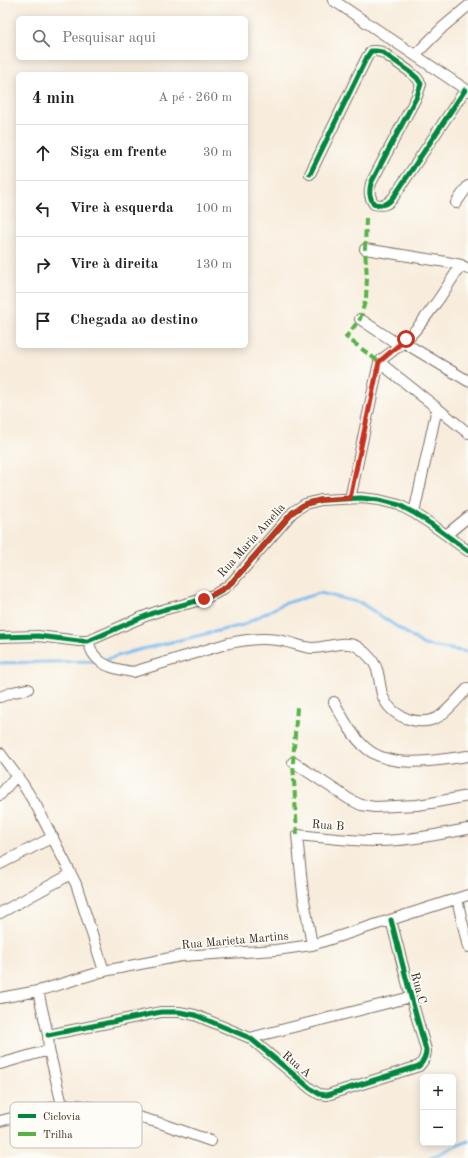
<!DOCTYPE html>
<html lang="pt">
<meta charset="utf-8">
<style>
:root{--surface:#fff;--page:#f6f6f6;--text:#202124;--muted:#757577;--line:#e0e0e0}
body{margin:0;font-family:"Old Standard TT",serif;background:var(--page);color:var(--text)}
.controls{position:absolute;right:12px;bottom:12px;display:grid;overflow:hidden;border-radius:6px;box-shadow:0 2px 10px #0003}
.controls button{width:36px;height:36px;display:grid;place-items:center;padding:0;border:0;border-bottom:1px solid var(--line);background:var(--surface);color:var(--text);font:20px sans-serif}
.stop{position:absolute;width:12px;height:12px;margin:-9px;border:3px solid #c8321e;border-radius:50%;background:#fff}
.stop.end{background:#c8321e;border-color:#fff;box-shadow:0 1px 4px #0008}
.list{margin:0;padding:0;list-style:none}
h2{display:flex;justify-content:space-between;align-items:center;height:52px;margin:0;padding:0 16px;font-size:17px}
h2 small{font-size:13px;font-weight:400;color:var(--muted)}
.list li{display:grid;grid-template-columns:26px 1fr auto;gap:12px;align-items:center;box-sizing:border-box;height:56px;padding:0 16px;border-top:1px solid var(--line)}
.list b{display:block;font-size:15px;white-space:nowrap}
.list em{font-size:13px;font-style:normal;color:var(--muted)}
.icon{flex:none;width:22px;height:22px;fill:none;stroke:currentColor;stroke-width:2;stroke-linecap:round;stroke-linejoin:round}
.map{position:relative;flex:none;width:468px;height:1158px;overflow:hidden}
.search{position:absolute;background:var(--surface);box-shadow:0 2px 10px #0003;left:16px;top:16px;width:232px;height:44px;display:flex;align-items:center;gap:10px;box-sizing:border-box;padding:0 14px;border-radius:6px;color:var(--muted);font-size:15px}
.panel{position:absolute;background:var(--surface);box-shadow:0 2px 10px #0003;left:16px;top:72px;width:232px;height:276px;border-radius:6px}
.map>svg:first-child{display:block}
</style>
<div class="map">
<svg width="468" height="1158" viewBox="0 0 468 1158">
<rect width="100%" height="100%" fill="#fdfcf7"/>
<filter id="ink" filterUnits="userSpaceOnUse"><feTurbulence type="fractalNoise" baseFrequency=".025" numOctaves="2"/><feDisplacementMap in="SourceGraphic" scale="8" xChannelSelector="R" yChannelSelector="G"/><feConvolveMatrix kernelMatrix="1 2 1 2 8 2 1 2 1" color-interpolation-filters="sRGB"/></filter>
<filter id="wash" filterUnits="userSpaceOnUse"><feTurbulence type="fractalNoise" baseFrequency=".012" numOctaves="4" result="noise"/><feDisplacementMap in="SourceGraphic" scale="16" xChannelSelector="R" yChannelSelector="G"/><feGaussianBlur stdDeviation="0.9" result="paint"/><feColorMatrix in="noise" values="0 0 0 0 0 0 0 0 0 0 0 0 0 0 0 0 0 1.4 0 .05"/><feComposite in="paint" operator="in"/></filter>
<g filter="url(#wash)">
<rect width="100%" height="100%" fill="#f8eddd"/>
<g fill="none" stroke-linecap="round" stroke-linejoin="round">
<path stroke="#7abcf0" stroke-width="3" d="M 104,660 L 134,651 L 243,625 L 283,604 L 320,593 L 361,603 L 408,634 L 424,645 L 468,652
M 0,663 L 96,661
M 429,1158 L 468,1141"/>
</g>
</g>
<g filter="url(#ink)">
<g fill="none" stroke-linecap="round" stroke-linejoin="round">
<defs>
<path id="minor" d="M 333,0 L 468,91
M 415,55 L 443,27 L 468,6
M 310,174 L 367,57 L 371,51 L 376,51 L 382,52 L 409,71 L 417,78 L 421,84 L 417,96 L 371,183 C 369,192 369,197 374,204 C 383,206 387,205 393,198 L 465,90
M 456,203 L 468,186
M 365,249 L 446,262 L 461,265 L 468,269
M 360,319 L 399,345
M 403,342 L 468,381
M 379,362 C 388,354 399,347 408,338 C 428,317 445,290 461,265
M 379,362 L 437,408 L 468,433
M 350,499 L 379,362
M 414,513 L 437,408
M 446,535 L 468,517
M 0,637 L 38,636 L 79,641 L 88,641 C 111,632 133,620 156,612 C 185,602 210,603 233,581 L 293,512 L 305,504 L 321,500 L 361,498 L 379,500 L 399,505 L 414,513 L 431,524 L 468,551
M 88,641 C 90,646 91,652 95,656 C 103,667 120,670 133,672 L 229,643 C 248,639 268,637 287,642 C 296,644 304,648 313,648 C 327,648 345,639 358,647 C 367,653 376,663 378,673 C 380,681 380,689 383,697 C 392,718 421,728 440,716 C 451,708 459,697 468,688
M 0,697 L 13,692 L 28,689
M 334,702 C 343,718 352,736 366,748 C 391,770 438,760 468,756
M 0,753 L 22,783 L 37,807 L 71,874 L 76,884 L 104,971
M 293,762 L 349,799 L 361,805 L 375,807 L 417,805 L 431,803 L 468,796
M 0,795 L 16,776
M 0,864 L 53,837
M 457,899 L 468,947
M 0,913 L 71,874
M 312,945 L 303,894 L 297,835 C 330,838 364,843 398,840 C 422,838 445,833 468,829
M 38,991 L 48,1035 L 49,1050 L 62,1105
M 0,998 L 38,991 L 104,971 L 181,956 L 276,950 L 312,945 L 468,895
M 48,1035 L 161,1012 L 179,1012 L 195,1015 L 250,1038 L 311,1089 L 319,1094 L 327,1095 L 419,1066 C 424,1061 426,1057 426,1050 L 411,997 L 391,920
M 250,1038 L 411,997
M 0,1064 L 49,1050
M 0,1121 L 62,1105 L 77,1105 L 124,1113 L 163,1124 L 211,1141"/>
</defs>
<use href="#minor" stroke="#7d6e61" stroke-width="12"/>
<use href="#minor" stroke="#fff" stroke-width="10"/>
<path stroke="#57b245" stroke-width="4" stroke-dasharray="8 4" stroke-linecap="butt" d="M 366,218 L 365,249 L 367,278 L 366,298 L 360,319 L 346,337 L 379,362
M 297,835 L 293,762 L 297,707"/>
<defs>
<path id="cycleway" d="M 310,174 L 367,57 L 371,51 L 376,51 L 382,52 L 409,71 L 417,78 L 421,84 L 417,96 L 371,183 C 369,192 369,197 374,204 C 383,206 387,205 393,198 L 465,90
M 0,637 L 38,636 L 79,641 L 88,641 C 111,632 133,620 156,612 C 185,602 210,603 233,581 L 293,512 L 305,504 L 321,500 L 361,498 L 379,500 L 399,505 L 414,513 L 431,524 L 468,551
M 48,1035 L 161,1012 L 179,1012 L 195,1015 L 250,1038 L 311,1089 L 319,1094 L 327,1095 L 419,1066 C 424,1061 426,1057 426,1050 L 411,997 L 391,920"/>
</defs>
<use href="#cycleway" stroke="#fdfcf7" stroke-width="8"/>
<use href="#cycleway" stroke="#00873e" stroke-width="5"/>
</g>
</g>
<g fill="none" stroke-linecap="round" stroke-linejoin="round" filter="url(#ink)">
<path stroke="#c8321e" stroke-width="5" d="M 204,599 L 226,587 L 233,581 L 293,512 L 305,504 L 321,500 L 350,498 L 379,362 L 406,339"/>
</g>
<g text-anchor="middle" stroke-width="3.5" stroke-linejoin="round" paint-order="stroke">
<g font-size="12" fill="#3b2a1e" stroke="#fdfcf7">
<text transform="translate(251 540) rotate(-48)" y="4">Rua Maria Amelia</text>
<text transform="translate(328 825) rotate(4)" y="4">Rua B</text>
<text transform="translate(235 940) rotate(-5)" y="4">Rua Marieta Martins</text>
<text transform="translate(419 988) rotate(75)" y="4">Rua C</text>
<text transform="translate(297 1064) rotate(40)" y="4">Rua A</text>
</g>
</g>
<rect x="10" y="1102" width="132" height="46" rx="6" fill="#fdfcf7" stroke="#c3bdb6" stroke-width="1"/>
<rect x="18" y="1114" width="18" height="4" fill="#00873e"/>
<rect x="18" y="1132" width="18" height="4" fill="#57b245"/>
<g font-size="11" fill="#3b2a1e">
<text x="43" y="1120">Ciclovia</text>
<text x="43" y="1138">Trilha</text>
</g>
</svg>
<div class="controls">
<button>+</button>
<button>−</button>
</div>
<div class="stop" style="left:406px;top:339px"></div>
<div class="stop end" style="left:204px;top:599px"></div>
<div class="search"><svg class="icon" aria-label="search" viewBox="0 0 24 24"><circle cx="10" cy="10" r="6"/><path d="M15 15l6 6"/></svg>Pesquisar aqui</div>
<section class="panel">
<h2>4 min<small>A pé · 260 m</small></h2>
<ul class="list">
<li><svg class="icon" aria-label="ahead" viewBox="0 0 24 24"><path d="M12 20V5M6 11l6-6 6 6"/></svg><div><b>Siga em frente</b></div><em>30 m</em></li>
<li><svg class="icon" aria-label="left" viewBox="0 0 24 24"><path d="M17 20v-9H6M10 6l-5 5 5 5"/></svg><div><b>Vire à esquerda</b></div><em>100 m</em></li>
<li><svg class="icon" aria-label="right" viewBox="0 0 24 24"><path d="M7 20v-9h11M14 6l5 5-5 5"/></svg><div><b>Vire à direita</b></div><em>130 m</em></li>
<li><svg class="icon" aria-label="arrive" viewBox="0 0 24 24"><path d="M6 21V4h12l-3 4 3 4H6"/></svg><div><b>Chegada ao destino</b></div></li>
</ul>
</section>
</div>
